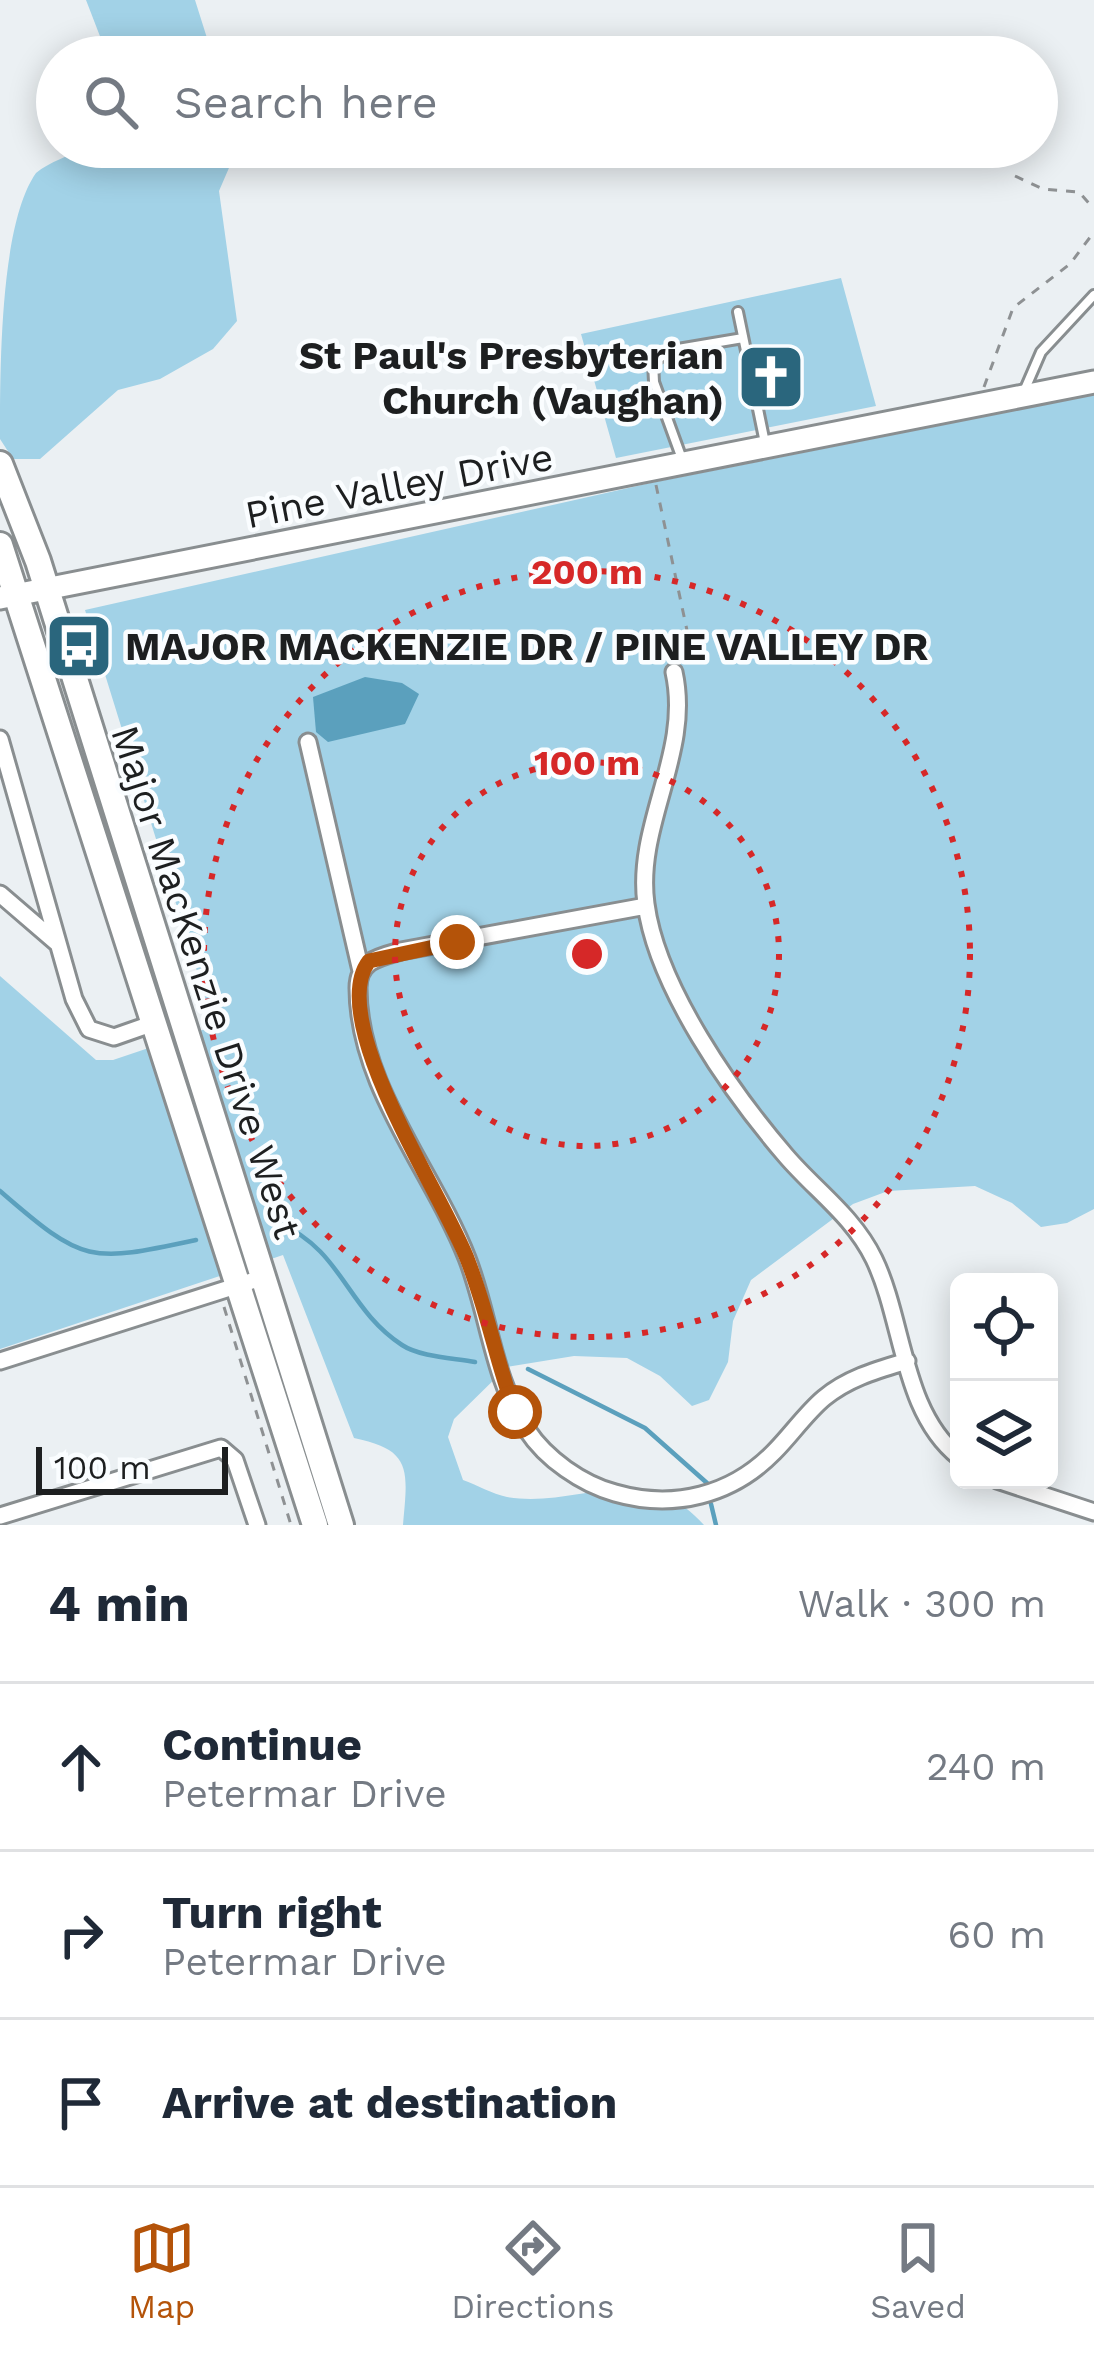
<!DOCTYPE html>
<meta charset="utf-8">
<style>
:root{--surface:#fff;--page:#f2f2f3;--text:#1f2937;--muted:#747a83;--line:#e0e1e3;--accent:#b45309}
body{margin:0;font-family:"Work Sans",sans-serif;background:var(--page);color:var(--text)}
.controls{position:absolute;right:36px;bottom:36px;display:grid;overflow:hidden;border-radius:18px;box-shadow:0 6px 30px #0003}
.controls button{width:108px;height:108px;display:grid;place-items:center;padding:0;border:0;border-bottom:3px solid var(--line);background:var(--surface);color:var(--text);font:60px sans-serif}
.scale{position:absolute;left:36px;bottom:30px;width:192px;box-sizing:border-box;padding-left:12px;border:6px solid #1d1f20;border-top:0;font-size:33px;line-height:42px;white-space:nowrap;color:#1d1f20;-webkit-text-stroke:9px #fafdff;paint-order:stroke}
.stop{position:absolute;width:36px;height:36px;margin:-27px;border:9px solid #b45309;border-radius:50%;background:#fff}
.stop.end{background:#b45309;border-color:#fff;box-shadow:0 3px 12px #0008}
.list{margin:0;padding:0;list-style:none}
h2{display:flex;justify-content:space-between;align-items:center;height:156px;margin:0;padding:0 48px;font-size:51px}
h2 small{font-size:39px;font-weight:400;color:var(--muted)}
.list li{display:grid;grid-template-columns:78px 1fr auto;gap:36px;align-items:center;box-sizing:border-box;height:168px;padding:0 48px;border-top:3px solid var(--line)}
.list b{display:block;font-size:45px;white-space:nowrap}
.list p{margin:0;font-size:39px;white-space:nowrap;color:var(--muted)}
.list em{font-size:39px;font-style:normal;color:var(--muted)}
.icon{flex:none;width:66px;height:66px;fill:none;stroke:currentColor;stroke-width:2;stroke-linecap:round;stroke-linejoin:round}
.map{position:relative;flex:none;width:1094px;height:1525px;overflow:hidden}
.search{position:absolute;background:var(--surface);box-shadow:0 6px 30px #0003;left:36px;right:36px;top:36px;height:132px;display:flex;align-items:center;gap:30px;box-sizing:border-box;padding:0 42px;border-radius:66px;color:var(--muted);font-size:45px}
.sheet{height:660px;background:var(--surface)}
nav{display:flex;justify-content:space-around;align-items:center;box-sizing:border-box;height:168px;border-top:3px solid var(--line);background:var(--surface);font-size:33px;color:var(--muted)}
nav a{display:grid;justify-items:center;gap:6px}
nav .on{color:var(--accent)}
.map>svg:first-child{display:block}
</style>
<div class="map">
<svg width="1094" height="1525" viewBox="0 0 1094 1525">
<rect width="100%" height="100%" fill="#ebf0f3"/>
<path fill="#a2d2e7" d="M 86,0 L 195,0 L 213,57 L 108,57 Z
M 87,147 L 238,147 L 219,191 L 237,321 L 213,349 L 160,379 L 118,390 L 40,459 L 13,459 L 0,439 C 0,367 0,224 36,173 C 49,162 71,155 87,147 Z
M 841,278 L 876,406 L 616,458 L 581,334 Z
M 1094,395 L 1094,1209 L 1067,1223 L 1041,1227 L 1012,1203 L 975,1186 L 888,1191 L 853,1204 L 751,1280 L 733,1321 L 728,1362 L 709,1400 L 692,1406 L 660,1376 L 627,1358 L 574,1356 L 507,1367 L 454,1419 L 448,1437 L 463,1480 C 477,1485 492,1494 507,1497 C 578,1509 644,1457 704,1525 L 403,1525 C 408,1469 412,1450 354,1438 L 283,1255 L 0,1349 L 0,976 L 96,1060 L 113,1060 L 214,1026 L 85,610 L 655,482 Z"/>
<path fill="#5ba0bd" d="M 365,677 L 402,683 L 419,694 L 405,724 L 328,742 L 316,732 L 313,697 Z"/>
<g fill="none" stroke-linecap="round" stroke-linejoin="round">
<path stroke="#5ba0bd" stroke-width="4.5" d="M 0,1191 C 84,1264 89,1263 196,1240
M 279,1223 C 343,1251 346,1308 402,1345 C 420,1357 454,1358 475,1362
M 528,1369 L 645,1428 L 707,1483
M 711,1504 L 716,1525"/>
</g>
<path fill="#bcc1c4" stroke="#7a7f82" stroke-width="3" d="M 777,357 L 785,394 L 765,398 L 757,361 Z"/>
<g fill="none" stroke-linecap="round" stroke-linejoin="round">
<defs>
<path id="lane" d="M 738,312 L 765,443
M 1025,389 L 1041,352 L 1094,295
M 682,459 L 654,382 L 653,362 L 672,350 L 743,338"/>
<path id="street" d="M 674,672 C 692,753 635,824 646,904 C 657,987 732,1093 786,1156 C 816,1191 853,1216 874,1259 C 904,1321 902,1412 959,1457
M 0,739 L 74,999 L 89,1029 L 114,1037 L 154,1023
M 308,742 L 361,971
M 0,894 L 57,943
M 646,906 L 401,951 C 379,957 358,961 358,988 C 358,1086 433,1171 467,1258 C 489,1314 493,1380 527,1430 C 546,1459 582,1484 615,1493 C 674,1510 732,1495 774,1452 C 791,1435 806,1413 824,1398 C 848,1378 877,1370 907,1361
M 0,1361 L 264,1277
M 997,1480 L 1094,1512
M 0,1516 L 221,1448 L 235,1460 L 257,1525"/>
<path id="secondary" d="M 0,598 L 1094,382"/>
<path id="primary" d="M 0,464 L 38,561 L 341,1525
M 0,545 L 315,1525"/>
</defs>
<use href="#lane" stroke="#898e90" stroke-width="14"/>
<use href="#street" stroke="#898e90" stroke-width="21"/>
<use href="#secondary" stroke="#898e90" stroke-width="27"/>
<use href="#primary" stroke="#898e90" stroke-width="30"/>
<path stroke="#8e9193" stroke-width="3" stroke-dasharray="9 9" stroke-linecap="butt" d="M 1015,176 L 1043,189 L 1079,192 L 1094,209
M 984,387 L 1013,308 L 1070,264 L 1094,232
M 656,485 L 688,635 L 680,657
M 224,1307 L 291,1525"/>
<use href="#lane" stroke="#fff" stroke-width="8"/>
<use href="#street" stroke="#fff" stroke-width="15"/>
<use href="#secondary" stroke="#fff" stroke-width="21"/>
<use href="#primary" stroke="#fff" stroke-width="24"/>
</g>
<g fill="none" stroke-linecap="round" stroke-linejoin="round">
<path stroke="#b45309" stroke-width="15" d="M 457,942 L 369,961 C 324,1020 445,1198 468,1261 C 487,1310 497,1363 515,1412"/>
</g>
<g fill="none" stroke="#d62828" stroke-width="6" stroke-dasharray="6 12">
<circle cx="587" cy="954" r="192"/>
<circle cx="587" cy="954" r="383"/>
</g>
<defs>
<symbol id="church-square" viewBox="-11 -11 22 22"><rect x="-9" y="-9" width="18" height="18" rx="4" fill="#2a667d" stroke="#fafdff"/><path d="M-1.2-6h2.4v3.5h3.3v2.4h-3.3V6h-2.4V-.1h-3.3v-2.4h3.3Z" fill="#fff"/></symbol>
<symbol id="bus-square" viewBox="-11 -11 22 22"><rect x="-9" y="-9" width="18" height="18" rx="4" fill="#2a667d" stroke="#fafdff"/><path d="M-5-6H5V4H4V6H2V4H-2V6H-4V4H-5ZM-3.5-4V0h7V-4ZM-3.5 1.2v1.5H-2V1.2ZM2 1.2v1.5H3.5V1.2Z" fill="#fff"/></symbol>
</defs>
<g fill-rule="evenodd">
<use href="#church-square" x="733" y="339" width="76" height="76"/>
<use href="#bus-square" x="41" y="608" width="76" height="76"/>
</g>
<g text-anchor="middle" stroke-width="9" stroke-linejoin="round" paint-order="stroke">
<g font-size="39" font-weight="bold" fill="#1d1f20" stroke="#fafdff" text-anchor="end">
<text x="724" y="369">St Paul's Presbyterian<tspan x="724" dy="45">Church (Vaughan)</tspan></text>
<text x="125" y="660" text-anchor="start">MAJOR MACKENZIE DR / PINE VALLEY DR</text>
</g>
<g font-size="39" fill="#1d1f20" stroke="#fafdff">
<text transform="translate(399 485) rotate(-11)" y="14">Pine Valley Drive</text>
<text transform="translate(207 982) rotate(72)" y="14">Major MacKenzie Drive West</text>
</g>
</g>
<circle cx="587" cy="954" r="18" fill="#d62828" stroke="#fafdff" stroke-width="6"/>
<g font-size="36" text-anchor="middle" font-weight="bold" fill="#d62828" stroke="#fafdff" stroke-width="9" stroke-linejoin="round" paint-order="stroke">
<text x="587" y="584">200 m</text>
<text x="587" y="775">100 m</text>
</g>
</svg>
<div class="controls">
<button><svg class="icon" aria-label="locate" viewBox="0 0 24 24"><circle cx="12" cy="12" r="6"/><path d="M12 2v4M12 18v4M2 12h4M18 12h4"/></svg></button>
<button><svg class="icon" aria-label="layers" viewBox="0 0 24 24"><path d="M12 4l9 5-9 5-9-5zM3 14l9 5 9-5"/></svg></button>
</div>
<div class="scale">100 m</div>
<div class="stop" style="left:515px;top:1412px"></div>
<div class="stop end" style="left:457px;top:942px"></div>
<div class="search"><svg class="icon" aria-label="search" viewBox="0 0 24 24"><circle cx="10" cy="10" r="6"/><path d="M15 15l6 6"/></svg>Search here</div>
</div>
<section class="sheet">
<h2>4 min<small>Walk · 300 m</small></h2>
<ul class="list">
<li><svg class="icon" aria-label="ahead" viewBox="0 0 24 24"><path d="M12 20V5M6 11l6-6 6 6"/></svg><div><b>Continue</b><p>Petermar Drive</p></div><em>240 m</em></li>
<li><svg class="icon" aria-label="right" viewBox="0 0 24 24"><path d="M7 20v-9h11M14 6l5 5-5 5"/></svg><div><b>Turn right</b><p>Petermar Drive</p></div><em>60 m</em></li>
<li><svg class="icon" aria-label="arrive" viewBox="0 0 24 24"><path d="M6 21V4h12l-3 4 3 4H6"/></svg><div><b>Arrive at destination</b></div></li>
</ul>
</section>
<nav>
<a class="on"><svg class="icon" aria-label="map" viewBox="0 0 24 24"><path d="M3 6l6-2 6 2 6-2v14l-6 2-6-2-6 2zM9 4v14M15 6v14"/></svg>Map</a>
<a><svg class="icon" aria-label="directions" viewBox="0 0 24 24"><path d="M12 3l9 9-9 9-9-9zM9 14v-3h6M13 9l2 2-2 2"/></svg>Directions</a>
<a><svg class="icon" aria-label="saved" viewBox="0 0 24 24"><path d="M7 4h10v16l-5-4-5 4z"/></svg>Saved</a>
</nav>
